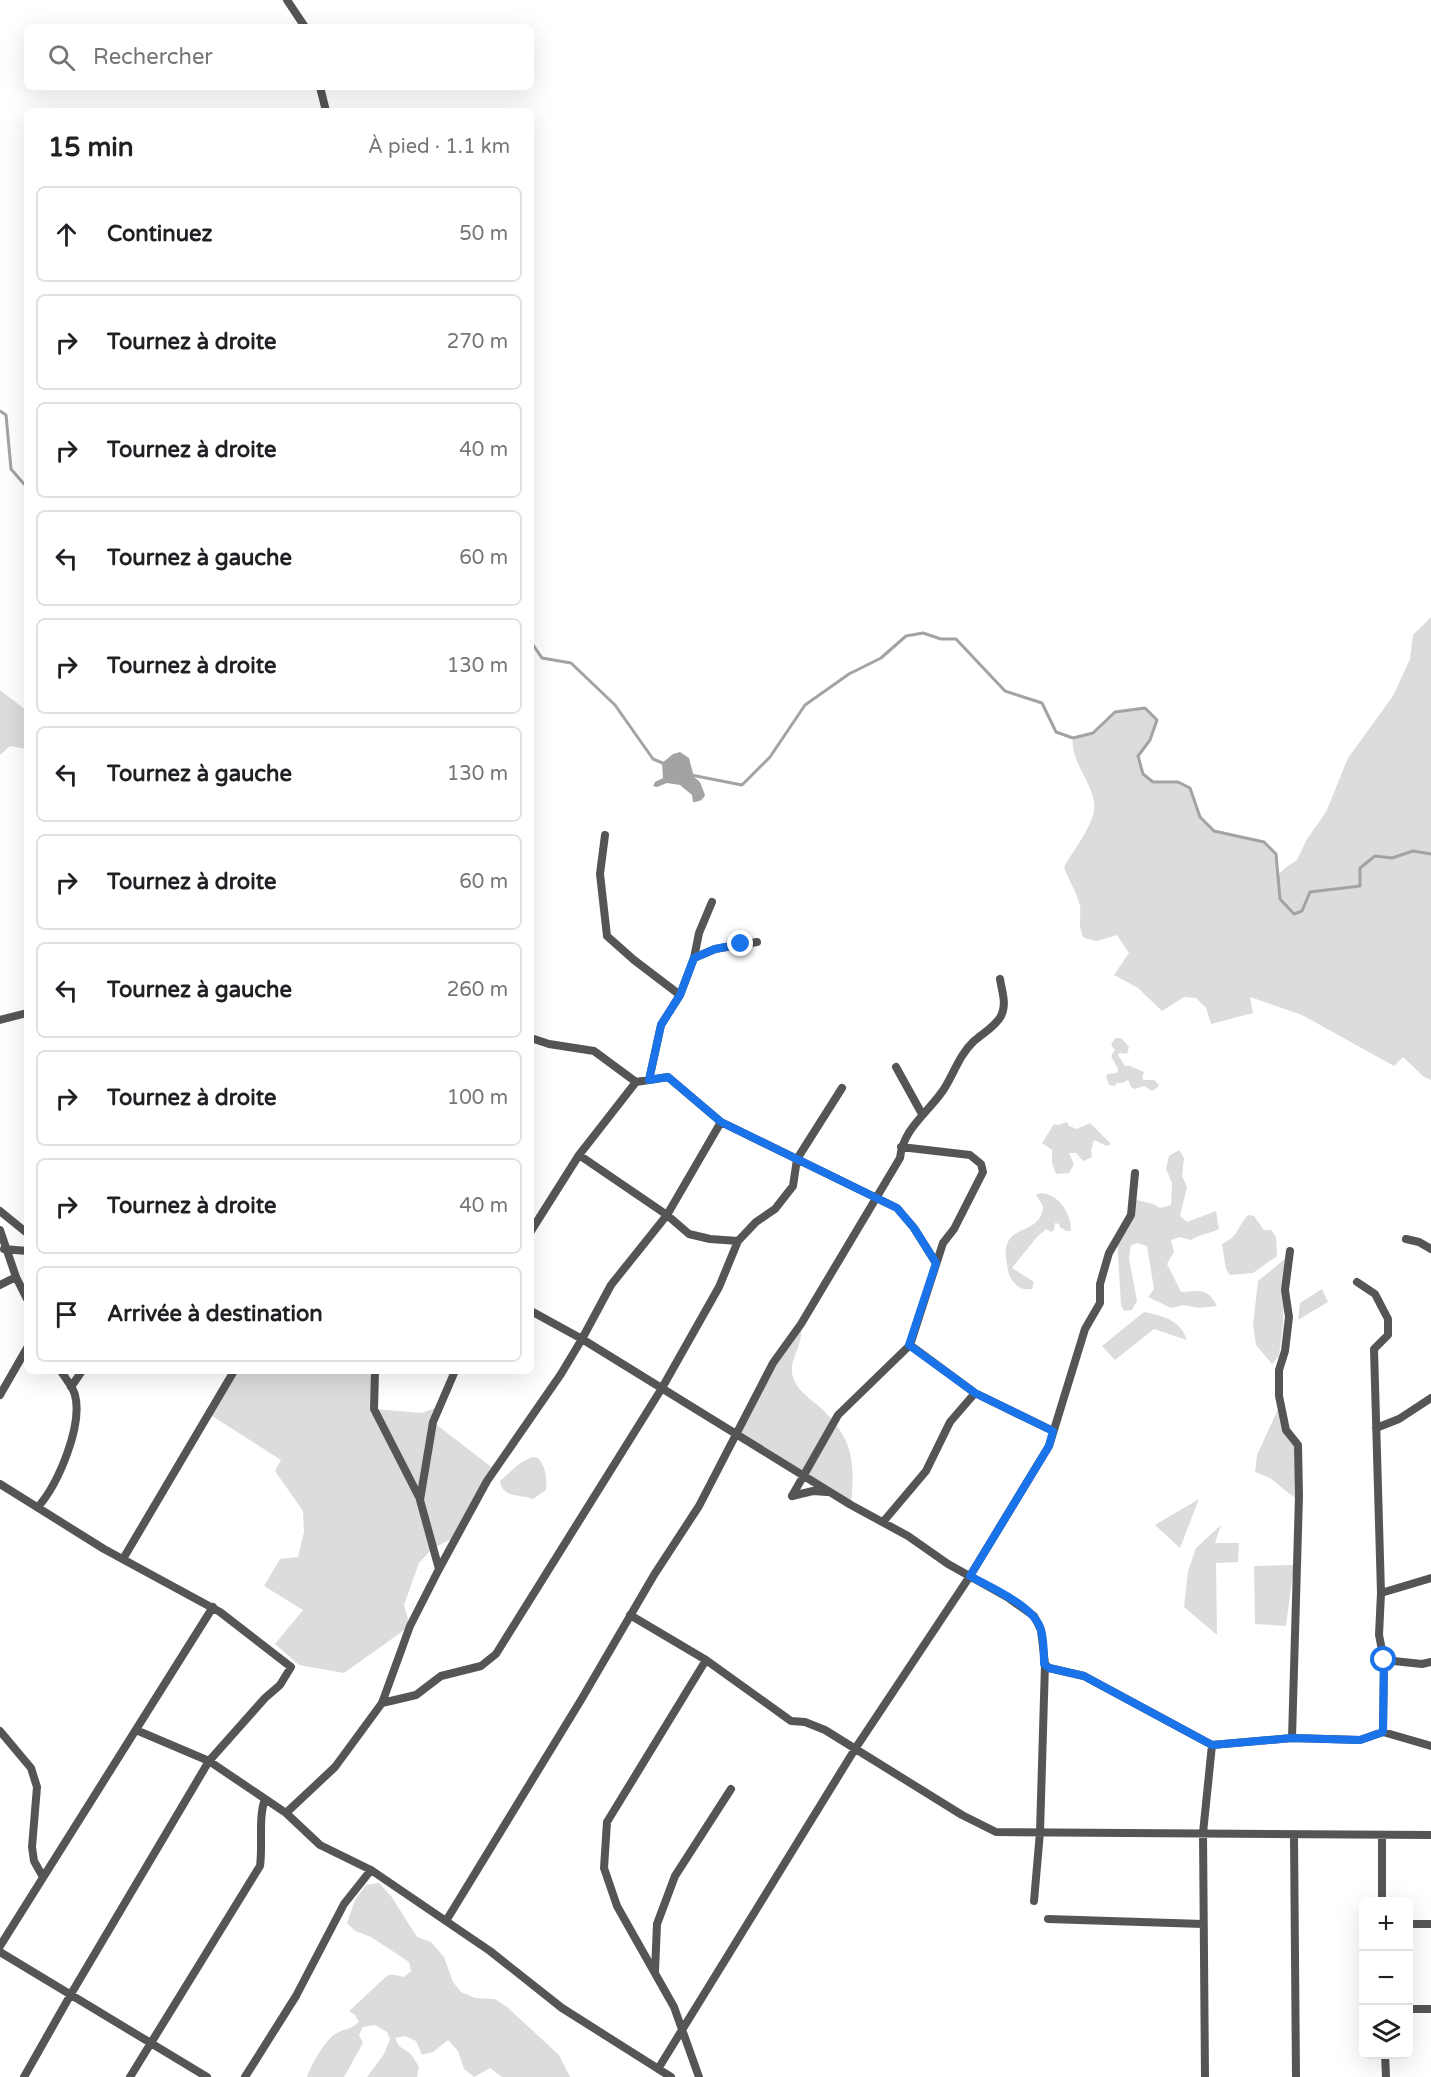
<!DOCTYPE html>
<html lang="fr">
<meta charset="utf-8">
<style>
:root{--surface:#fff;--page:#f2f2f2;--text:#202124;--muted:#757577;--line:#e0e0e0}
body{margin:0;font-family:"Varela Round",sans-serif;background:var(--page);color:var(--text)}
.controls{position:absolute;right:18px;bottom:18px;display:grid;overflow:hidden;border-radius:9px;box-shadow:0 6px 24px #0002}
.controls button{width:54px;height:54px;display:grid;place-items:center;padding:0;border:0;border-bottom:2px solid var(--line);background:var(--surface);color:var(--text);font:30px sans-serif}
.stop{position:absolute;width:18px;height:18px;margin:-14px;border:4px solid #1a73e8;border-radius:50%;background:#fff}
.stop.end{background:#1a73e8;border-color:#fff;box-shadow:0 2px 6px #0008}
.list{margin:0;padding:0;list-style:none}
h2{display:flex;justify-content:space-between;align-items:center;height:78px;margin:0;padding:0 24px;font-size:26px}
h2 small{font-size:20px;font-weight:400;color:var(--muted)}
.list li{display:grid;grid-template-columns:39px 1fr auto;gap:18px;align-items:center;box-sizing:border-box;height:96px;margin:0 12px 12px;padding:0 12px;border:2px solid var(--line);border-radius:9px}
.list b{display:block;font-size:22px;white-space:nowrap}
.list em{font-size:20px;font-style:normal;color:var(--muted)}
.icon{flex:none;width:33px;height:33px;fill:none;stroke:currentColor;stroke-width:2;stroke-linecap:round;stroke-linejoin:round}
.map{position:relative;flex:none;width:1431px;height:2077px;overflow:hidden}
.search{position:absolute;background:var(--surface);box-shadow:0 6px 24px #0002;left:24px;top:24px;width:510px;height:66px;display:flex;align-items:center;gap:15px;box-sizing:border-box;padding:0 21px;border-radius:9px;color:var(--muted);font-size:22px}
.panel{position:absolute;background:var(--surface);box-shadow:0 6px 24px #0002;left:24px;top:108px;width:510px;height:1266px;border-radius:9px}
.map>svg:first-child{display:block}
</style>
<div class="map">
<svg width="1431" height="2077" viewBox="0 0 1431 2077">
<rect width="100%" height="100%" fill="#fff"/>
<path fill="#dcdcdc" d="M 1431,617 L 1431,1080 L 1424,1077 L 1403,1057 L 1394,1066 L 1302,1015 L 1250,997 L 1253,1013 L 1211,1024 L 1206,1008 L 1196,998 L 1184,997 L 1162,1011 L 1138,988 L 1114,975 L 1129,953 L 1117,935 L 1097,941 L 1084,938 C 1076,924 1083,916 1079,902 C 1075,889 1068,879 1064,867 C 1073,851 1086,835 1092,818 C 1103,790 1069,766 1073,738 L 1093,733 L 1115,712 L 1145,708 L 1157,720 L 1150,740 L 1138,756 L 1143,774 L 1154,782 L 1178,782 L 1190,788 L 1200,817 L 1214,831 L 1264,842 L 1276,854 L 1278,875 L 1285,868 L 1297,860 L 1307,839 L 1326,812 L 1348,758 L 1393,696 L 1410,659 L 1413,635 Z
M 0,690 L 27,711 L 27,749 L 10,746 L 0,755 Z
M 1115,1038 L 1121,1038 L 1129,1047 L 1127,1054 L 1119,1053 L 1118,1055 L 1125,1066 L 1130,1066 L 1144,1072 L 1142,1078 L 1144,1080 L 1154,1080 L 1158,1084 L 1159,1086 L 1152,1091 L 1144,1086 L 1135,1089 L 1131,1087 L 1128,1080 L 1122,1083 L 1117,1083 L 1114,1086 L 1109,1085 L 1106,1076 L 1108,1074 L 1117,1073 L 1118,1069 L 1111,1056 L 1115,1050 L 1111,1045 Z
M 1067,1122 L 1069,1126 L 1077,1129 L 1090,1123 L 1111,1144 L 1107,1146 L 1094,1140 L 1091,1150 L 1092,1157 L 1083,1161 L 1076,1153 L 1069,1153 L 1074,1164 L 1069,1173 L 1056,1174 L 1052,1163 L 1052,1150 L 1042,1143 L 1054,1124 L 1058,1125 Z
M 1179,1150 L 1184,1158 L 1182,1176 L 1187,1187 L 1180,1216 L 1187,1222 L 1216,1211 L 1219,1229 C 1209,1234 1200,1234 1191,1240 L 1180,1237 L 1171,1240 L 1174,1252 L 1167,1264 L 1181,1292 C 1200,1291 1207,1287 1217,1306 L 1199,1308 L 1184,1305 L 1171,1308 L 1148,1297 L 1154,1289 L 1147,1246 L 1137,1243 L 1131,1245 L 1129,1258 L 1137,1301 L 1132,1310 L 1124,1311 L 1121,1305 L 1117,1238 L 1133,1199 L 1153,1204 L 1160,1208 L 1171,1205 L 1172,1183 L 1166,1169 L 1169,1156 Z
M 1040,1193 C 1058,1193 1072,1214 1071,1231 L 1066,1231 L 1060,1227 L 1059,1224 L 1055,1223 L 1054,1230 L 1051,1232 L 1046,1229 L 1037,1237 L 1012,1268 L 1034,1282 L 1032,1289 C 1022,1290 1018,1288 1012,1280 C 1007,1273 1008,1266 1006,1258 C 1002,1221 1041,1238 1043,1206 L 1036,1195 Z
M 1248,1215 L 1254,1216 L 1264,1230 L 1271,1230 L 1276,1237 L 1277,1256 L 1253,1273 L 1230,1275 L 1226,1269 L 1222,1244 C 1239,1236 1236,1229 1248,1215 Z
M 1285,1259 L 1283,1325 L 1279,1356 L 1272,1364 L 1256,1345 L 1253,1325 L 1258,1281 Z
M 1322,1289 L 1328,1302 L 1298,1320 L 1300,1303 Z
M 1144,1312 C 1164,1316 1180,1320 1187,1340 L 1154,1329 L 1115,1360 L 1102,1346 Z
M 801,1324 C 804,1344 790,1358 792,1373 C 795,1390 810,1398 821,1408 C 854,1440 855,1462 851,1505 L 737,1435 L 757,1393 Z
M 234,1371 L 375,1371 L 374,1409 L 422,1413 L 440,1406 L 433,1422 L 494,1469 L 456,1537 L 433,1548 L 419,1563 L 404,1605 L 410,1626 L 344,1673 L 299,1665 L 275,1644 L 303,1610 L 264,1586 L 280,1559 L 298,1557 L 304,1532 L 303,1511 L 275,1471 L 281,1460 L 209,1414 Z
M 1279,1407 L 1296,1447 L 1296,1499 L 1270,1478 L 1255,1472 L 1257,1455 Z
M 532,1457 L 538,1458 C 546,1467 547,1478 546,1490 L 533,1499 C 520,1494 502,1498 500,1481 L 520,1463 Z
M 1199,1499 L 1180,1548 L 1155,1525 Z
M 1221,1525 L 1215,1543 L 1239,1543 L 1238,1562 L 1216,1563 L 1217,1635 L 1184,1607 L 1188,1571 L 1196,1548 Z
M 1294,1565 L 1286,1626 L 1255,1624 L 1254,1566 Z
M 379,1883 L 391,1896 L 417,1937 L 431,1942 L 444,1957 L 453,1982 L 461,1992 L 475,1998 L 495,1999 L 507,2007 L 559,2055 L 570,2077 L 502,2077 L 490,2068 L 474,2077 L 464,2069 L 458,2051 L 448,2040 L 433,2052 L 422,2055 L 416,2041 L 405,2036 L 395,2038 L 399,2046 L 411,2054 L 419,2067 L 417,2077 L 367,2077 L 384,2054 L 390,2039 L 387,2032 L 375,2025 L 363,2027 L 359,2035 L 363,2043 L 344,2077 L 307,2077 C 311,2065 326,2038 337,2033 C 346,2028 350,2030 359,2022 L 355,2015 L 349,2011 C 358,2004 384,1977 389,1975 C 395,1974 398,1976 404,1977 L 411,1971 L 409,1962 L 371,1937 L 355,1931 L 347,1923 L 355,1900 L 366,1885 Z"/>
<path fill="#a3a3a3" d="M 680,752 L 689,758 L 694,777 L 700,782 L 705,795 C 703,800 699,802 693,802 L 692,795 L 680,785 L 667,783 L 657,787 L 653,786 L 655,782 L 663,778 L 662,763 L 673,754 Z"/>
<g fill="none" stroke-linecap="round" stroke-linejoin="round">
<path stroke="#a3a3a3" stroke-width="3" d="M 0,411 L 6,415 L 11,469 L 24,484 L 27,483
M 531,642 L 542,658 L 571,663 L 615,705 L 653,759 L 665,764
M 691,775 L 742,785 L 770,757 L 805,705 L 849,674 L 881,658 L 906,636 L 923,633 L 941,639 L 956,639 L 1005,691 L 1042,703 L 1056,732 L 1073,738 L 1093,733 L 1115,712 L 1145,708 L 1157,720 L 1150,740 L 1138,756 L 1143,774 L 1153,782 L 1178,782 L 1190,788 L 1200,817 L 1214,831 L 1264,842 L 1276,854 L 1280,899 L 1294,914 L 1302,911 L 1310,892 L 1360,886 L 1360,868 L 1375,856 L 1392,858 L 1413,851 L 1431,854"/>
<path stroke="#555" stroke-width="8" d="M 287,0 L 305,27
M 320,87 L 326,111
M 605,835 L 600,874 L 607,936 L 634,960 L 680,995
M 694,958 L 715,949 L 757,942
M 0,1020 L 27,1013
M 531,1038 L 549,1044 L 594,1051 L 636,1082
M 896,1067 L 922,1114
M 649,1080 L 661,1025 L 680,995 L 694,958 L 699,933 L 712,902
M 579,1155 L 667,1215 L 689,1234 L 710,1239 L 738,1241
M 0,1211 L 27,1233
M 0,1230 L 16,1277 L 27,1299
M 531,1231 L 579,1155 L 636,1082 L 668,1077 L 721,1122 L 897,1208 L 914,1228 L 936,1263
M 1406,1239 L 1419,1242 L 1431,1249
M 4,1249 L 27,1251
M 1290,1251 L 1285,1290 L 1289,1317 L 1285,1351 L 1279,1370 L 1279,1396 L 1286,1430 L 1298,1445 L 1299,1496 L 1292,1738
M 1357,1282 L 1375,1294 L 1388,1319 L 1388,1335 L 1374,1349 L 1381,1593 L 1379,1635 L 1384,1660 L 1383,1732
M 0,1285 L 16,1277
M 531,1311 L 582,1339 L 851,1505 L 908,1536 L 948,1564 L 1007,1597 L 1034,1616 L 1041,1630 L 1045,1664 L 1049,1668 L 1084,1676 L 1212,1745 L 1292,1738 L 1360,1740 L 1383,1732 L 1431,1746
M 910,1345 L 975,1393 L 1053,1431
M 375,1371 L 374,1409 L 420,1499
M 71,1387 L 82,1371
M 0,1395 L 27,1348
M 1376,1428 L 1399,1419 L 1431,1398
M 0,1484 L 104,1549 L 220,1612 L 291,1667 L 280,1685 L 265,1698 L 209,1761 L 71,1994 L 24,2077
M 792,1496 L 838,1415 L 910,1345 L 943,1243 L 954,1229 L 983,1172 L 981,1164 L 970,1155 L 901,1147
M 792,1496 L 813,1491 L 827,1492
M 38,1507 C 58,1484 83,1426 75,1395 C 73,1387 65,1378 61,1371
M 883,1522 L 926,1471 L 950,1422 L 975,1393
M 123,1559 L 234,1371
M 439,1569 L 420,1500 L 433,1422 L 455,1371
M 1381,1593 L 1431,1578
M 630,1615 L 706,1660 L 791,1721 L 805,1722 L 825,1730 L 962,1815 L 996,1832 L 1431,1835
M 1384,1660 L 1422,1664 L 1431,1662
M 382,1703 L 416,1695 L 441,1676 L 481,1666 L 496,1654 L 662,1388 L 719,1287 L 738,1241 L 756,1222 L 775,1209 L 793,1186 L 797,1159 L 842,1088
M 136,1730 L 209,1761 L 286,1813 L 320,1845 L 371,1870 L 490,1951 L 562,2008 L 671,2077
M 0,1731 L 31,1768 L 37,1787 L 32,1847 L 34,1861 L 43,1877
M 286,1813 L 335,1767 L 382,1703 L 410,1626 L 439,1569 L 487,1481 L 561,1374 L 582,1339 L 611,1285 L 667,1215 L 721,1122
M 1294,1835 L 1296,2077
M 1034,1901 L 1040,1832 L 1045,1664
M 1382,1902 L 1382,1835
M 1048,1919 L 1203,1924
M 446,1921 L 581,1700 L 654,1575 L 699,1506 L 773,1363 L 801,1324 L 900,1158 C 903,1128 929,1112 944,1089 C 954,1073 960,1054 974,1041 C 983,1033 995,1027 1001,1016 C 1007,1004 1002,992 1000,979
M 1408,1924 L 1431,1924
M 0,1946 L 213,1607
M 0,1952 L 207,2077
M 655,1971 L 657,1924 L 675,1876 L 731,1789
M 1408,2009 L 1431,2009
M 1385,2054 L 1386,2077
M 658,2069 L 855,1749 L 970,1576 L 1049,1446 L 1085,1329 L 1100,1303 L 1100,1284 L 1109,1253 L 1131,1215 L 1135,1173
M 130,2077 L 260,1866 C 263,1844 258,1818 265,1799
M 245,2077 L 296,1996 L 344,1904 L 371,1870
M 699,2077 L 674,2007 L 617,1906 L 604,1868 L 607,1822 L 706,1660
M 1205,2077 L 1203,1833 L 1212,1745"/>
</g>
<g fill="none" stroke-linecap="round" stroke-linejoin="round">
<path stroke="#1a73e8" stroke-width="8" d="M 741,944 L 715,949 L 694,958 L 680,995 L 661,1025 L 649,1080 L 668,1077 L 721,1122 L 897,1208 L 914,1228 L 936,1263 L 909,1345 L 975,1393 L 1053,1431 L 1049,1446 L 970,1576 C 991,1588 1035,1606 1041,1630 C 1044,1640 1044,1653 1044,1664 L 1049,1668 L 1084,1676 L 1212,1745 L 1292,1738 L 1360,1740 L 1383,1732 L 1384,1660"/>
</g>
</svg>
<div class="controls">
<button>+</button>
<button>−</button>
<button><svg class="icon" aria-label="layers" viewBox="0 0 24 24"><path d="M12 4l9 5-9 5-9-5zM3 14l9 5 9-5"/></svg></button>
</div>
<div class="stop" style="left:1384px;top:1660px"></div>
<div class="stop end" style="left:741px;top:944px"></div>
<div class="search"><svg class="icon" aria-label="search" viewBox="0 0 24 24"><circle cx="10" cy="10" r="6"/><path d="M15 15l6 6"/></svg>Rechercher</div>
<section class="panel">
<h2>15 min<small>À pied · 1.1 km</small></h2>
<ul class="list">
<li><svg class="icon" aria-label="ahead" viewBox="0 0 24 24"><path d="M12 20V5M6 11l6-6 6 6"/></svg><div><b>Continuez</b></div><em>50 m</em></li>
<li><svg class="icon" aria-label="right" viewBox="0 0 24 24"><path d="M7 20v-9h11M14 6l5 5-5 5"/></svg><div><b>Tournez à droite</b></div><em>270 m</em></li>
<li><svg class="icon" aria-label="right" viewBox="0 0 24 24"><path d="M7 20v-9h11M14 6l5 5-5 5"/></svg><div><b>Tournez à droite</b></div><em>40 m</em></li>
<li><svg class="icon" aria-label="left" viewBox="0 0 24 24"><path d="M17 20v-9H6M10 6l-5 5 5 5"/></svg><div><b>Tournez à gauche</b></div><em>60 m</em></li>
<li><svg class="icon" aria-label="right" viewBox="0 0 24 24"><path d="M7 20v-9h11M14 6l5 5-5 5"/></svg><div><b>Tournez à droite</b></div><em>130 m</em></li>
<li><svg class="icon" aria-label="left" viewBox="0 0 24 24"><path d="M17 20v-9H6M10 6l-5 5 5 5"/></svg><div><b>Tournez à gauche</b></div><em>130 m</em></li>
<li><svg class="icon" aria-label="right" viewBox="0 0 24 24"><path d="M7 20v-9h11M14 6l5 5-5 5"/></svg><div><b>Tournez à droite</b></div><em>60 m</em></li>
<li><svg class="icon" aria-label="left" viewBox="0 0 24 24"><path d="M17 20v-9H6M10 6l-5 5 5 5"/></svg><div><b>Tournez à gauche</b></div><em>260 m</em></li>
<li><svg class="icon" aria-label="right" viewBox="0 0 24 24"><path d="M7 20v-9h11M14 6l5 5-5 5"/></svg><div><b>Tournez à droite</b></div><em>100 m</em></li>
<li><svg class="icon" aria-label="right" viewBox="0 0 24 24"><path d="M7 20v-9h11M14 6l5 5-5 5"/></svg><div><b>Tournez à droite</b></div><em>40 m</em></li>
<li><svg class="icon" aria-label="arrive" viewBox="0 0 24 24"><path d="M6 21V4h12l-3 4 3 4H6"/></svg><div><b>Arrivée à destination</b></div></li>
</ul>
</section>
</div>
